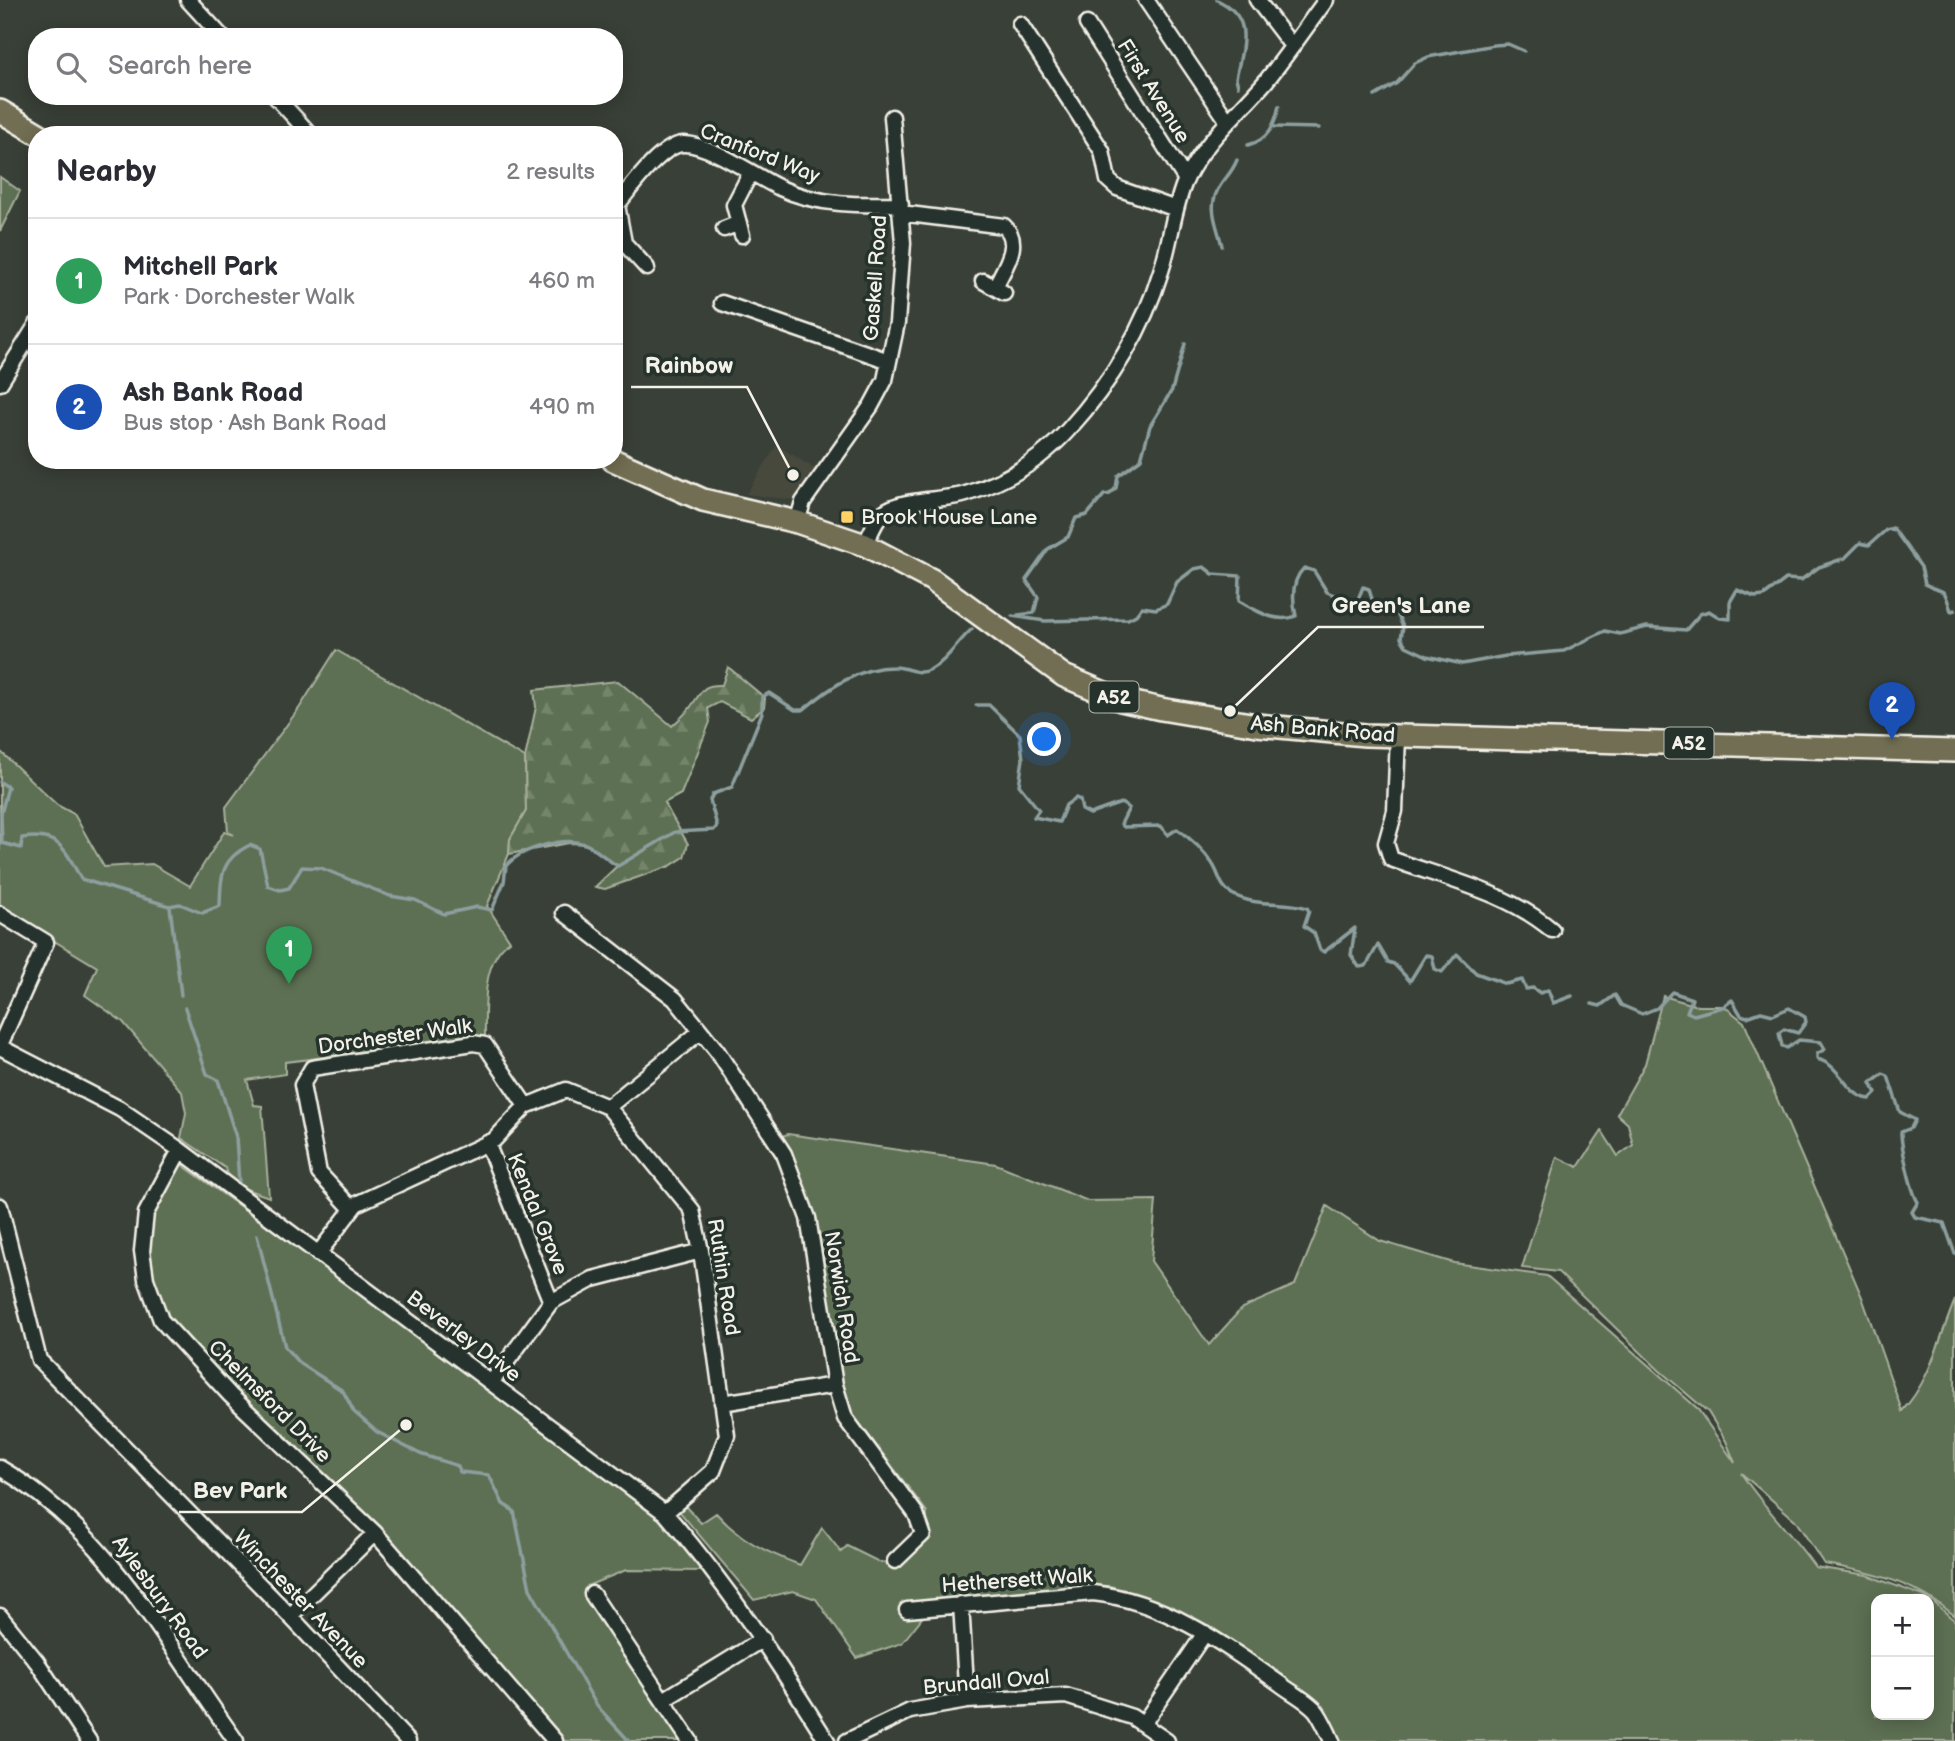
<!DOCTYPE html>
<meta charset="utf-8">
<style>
:root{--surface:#fff;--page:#f2f2f3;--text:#2b2b33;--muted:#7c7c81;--line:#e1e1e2;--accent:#8a764a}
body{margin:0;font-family:"Balsamiq Sans",sans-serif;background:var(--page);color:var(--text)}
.controls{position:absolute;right:21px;bottom:21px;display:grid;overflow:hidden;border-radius:14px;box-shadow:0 4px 18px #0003}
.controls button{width:63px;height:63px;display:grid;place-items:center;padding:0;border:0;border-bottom:2px solid var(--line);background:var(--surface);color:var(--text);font:35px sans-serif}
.you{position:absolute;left:1045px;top:740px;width:24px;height:24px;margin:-18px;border:5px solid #fff;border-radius:50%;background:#1a73e8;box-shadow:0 0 0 10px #1a73e833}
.badge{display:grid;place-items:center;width:46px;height:46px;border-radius:50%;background:var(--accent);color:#fff;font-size:23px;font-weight:700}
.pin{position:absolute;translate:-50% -58px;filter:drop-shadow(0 2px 4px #0008)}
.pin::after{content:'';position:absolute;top:37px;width:24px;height:21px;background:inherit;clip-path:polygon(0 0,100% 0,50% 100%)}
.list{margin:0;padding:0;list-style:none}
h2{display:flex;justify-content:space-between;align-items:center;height:91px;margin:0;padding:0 28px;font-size:30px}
h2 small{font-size:23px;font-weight:400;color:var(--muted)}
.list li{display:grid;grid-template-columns:46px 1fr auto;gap:21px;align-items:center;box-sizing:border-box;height:126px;padding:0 28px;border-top:2px solid var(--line)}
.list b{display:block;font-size:26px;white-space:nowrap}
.list p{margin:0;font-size:23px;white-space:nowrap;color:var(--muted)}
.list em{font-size:23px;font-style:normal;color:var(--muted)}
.icon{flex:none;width:38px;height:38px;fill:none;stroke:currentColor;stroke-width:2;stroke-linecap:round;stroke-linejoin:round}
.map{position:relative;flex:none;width:1955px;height:1741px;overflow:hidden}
.search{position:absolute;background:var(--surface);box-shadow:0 4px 18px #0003;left:28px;top:28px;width:595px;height:77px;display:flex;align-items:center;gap:18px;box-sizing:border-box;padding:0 24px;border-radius:28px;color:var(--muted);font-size:26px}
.panel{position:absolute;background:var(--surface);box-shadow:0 4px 18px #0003;left:28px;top:126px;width:595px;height:343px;border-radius:28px}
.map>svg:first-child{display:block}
</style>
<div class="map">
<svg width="1955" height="1741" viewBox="0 0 1955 1741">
<defs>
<pattern id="forest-firs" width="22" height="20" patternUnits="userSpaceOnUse" patternTransform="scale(1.75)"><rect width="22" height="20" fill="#5d7052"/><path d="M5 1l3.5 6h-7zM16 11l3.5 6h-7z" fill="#75856b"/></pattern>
</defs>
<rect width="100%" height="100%" fill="#394037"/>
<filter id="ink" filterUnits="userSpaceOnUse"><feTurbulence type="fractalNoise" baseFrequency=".0143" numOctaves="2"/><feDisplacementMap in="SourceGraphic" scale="14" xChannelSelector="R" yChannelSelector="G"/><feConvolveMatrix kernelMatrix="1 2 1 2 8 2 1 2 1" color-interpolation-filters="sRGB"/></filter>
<g filter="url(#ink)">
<path fill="#464a3e" d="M 777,445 L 815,469 L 793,500 L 746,494 Z"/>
<path fill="#5d7052" stroke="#a8b09d" stroke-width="2" fill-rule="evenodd" d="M 0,177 L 20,191 L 0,231 Z
M 336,650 L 525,758 L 526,811 L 510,839 L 509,854 L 487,906 L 510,941 C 482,959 485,1006 485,1035 L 481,1039 L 285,1062 L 285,1074 L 247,1080 L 254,1105 L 262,1106 L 269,1197 C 251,1190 229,1188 225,1168 L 181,1138 L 186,1113 L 182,1092 L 123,1022 L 85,995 L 97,967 L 0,908 L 0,751 L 57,805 L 74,814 L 104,867 L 152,864 L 190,886 L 224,832 L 234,835 L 228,832 L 226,807 L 300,707 Z
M 1663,996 L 1698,1006 L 1724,1006 L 1744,1022 L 1862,1297 L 1902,1411 C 1931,1380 1939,1338 1955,1300 L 1955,1616 C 1917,1583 1873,1572 1824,1564 L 1795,1520 L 1741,1473 C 1763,1507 1792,1534 1815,1567 L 1867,1575 L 1929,1598 L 1955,1621 L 1955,1741 L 1339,1741 L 1320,1706 L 1206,1624 L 1159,1603 L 1110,1586 L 937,1599 L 902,1643 L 857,1658 L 816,1599 L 793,1591 L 754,1600 L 679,1511 L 683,1504 L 701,1523 L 716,1513 C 740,1540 766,1552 800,1565 L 822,1528 L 841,1552 L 847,1546 L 879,1562 L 895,1563 L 926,1534 L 927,1512 L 851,1412 L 841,1382 L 808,1197 L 796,1166 L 779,1137 L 788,1134 L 996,1164 L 1088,1201 L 1156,1200 L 1151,1261 L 1209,1345 L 1242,1308 L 1295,1285 L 1327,1206 L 1380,1241 L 1454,1263 L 1547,1276 L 1697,1408 L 1735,1463 L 1726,1441 L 1708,1412 L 1659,1370 L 1558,1272 L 1522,1268 L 1557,1157 L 1578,1167 L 1602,1131 L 1618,1156 L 1633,1145 L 1628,1124 L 1617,1114 L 1645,1064 ZM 1876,1599 L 1929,1599 L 1929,1715 L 1876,1715 Z
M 181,1164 L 394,1317 L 661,1518 L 702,1571 L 626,1570 L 587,1586 L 585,1595 L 686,1741 L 564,1741 L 345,1493 L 180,1336 L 154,1290 L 148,1247 L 153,1211 Z"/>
<path fill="url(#forest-firs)" stroke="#a8b09d" stroke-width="2" d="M 728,667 L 765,698 L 764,708 L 751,718 L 720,702 L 708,708 L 710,722 L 681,794 L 664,803 L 688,844 L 684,857 L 670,866 L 605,889 L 595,887 L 617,866 L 586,844 L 569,843 L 509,854 L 510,839 L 526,811 L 525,758 L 536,707 L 534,690 L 618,681 L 672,726 C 679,719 687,713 692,705 C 702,691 703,684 722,685 Z"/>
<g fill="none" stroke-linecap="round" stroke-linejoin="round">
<path stroke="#8d9f9f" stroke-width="3.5" d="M 1217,0 C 1254,17 1243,44 1236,78 L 1238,86
M 1375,96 L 1397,83 L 1415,63 L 1428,57 L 1494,45 L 1508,44 L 1524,51
M 1275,127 L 1319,128
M 1248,145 C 1269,140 1275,124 1279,106
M 1222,246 C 1217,223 1205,206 1222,183 C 1229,174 1233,170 1237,160
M 1018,615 L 1034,613 L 1038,597 L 1026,580 L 1048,549 L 1068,537 L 1076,518 L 1087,515 L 1104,495 L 1110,494 L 1116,488 L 1118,476 L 1141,459 L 1150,426 L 1172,390 L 1185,344
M 1012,616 L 1045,621 L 1128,619 L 1136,615 L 1142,607 L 1156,609 L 1167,604 L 1177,582 L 1194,569 L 1204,567 L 1213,574 L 1240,576 L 1239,601 C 1257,611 1276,624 1296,616 C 1292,599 1291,581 1304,568 L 1314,571 L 1327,592 L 1356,604 L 1363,587 L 1369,589 C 1375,613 1378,605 1397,613 L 1403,627 L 1401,638 L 1406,646 L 1427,656 L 1462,664 L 1506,656 L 1564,651 L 1605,631 L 1620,634 L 1647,627 L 1686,630 L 1700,614 L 1709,611 L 1720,618 L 1730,619 L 1730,602 L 1737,590 L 1755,597 L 1764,596 L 1786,579 L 1801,580 L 1819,567 L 1845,558 L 1860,543 L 1869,545 L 1886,530 L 1893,528 L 1921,567 L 1925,584 C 1945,597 1942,581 1951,611 L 1955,610
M 976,705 L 989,705 L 1020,735 L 1023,759 L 1019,785 L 1039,810 L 1034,817 L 1059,822 L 1066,805 L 1076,798 L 1080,800 L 1082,810 L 1090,814 L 1121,803 L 1129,808 L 1121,824 L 1124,827 L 1161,826 L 1168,835 L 1177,829 C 1190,838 1203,850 1212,863 C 1220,875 1219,886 1232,894 C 1257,908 1283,900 1307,908 L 1309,911 L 1304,926 L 1314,933 L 1320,950 L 1324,952 L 1355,928 L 1351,955 L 1359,967 L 1366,966 L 1378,945 L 1388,962 L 1394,964 L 1410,981 L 1426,955 L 1432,956 L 1435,969 L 1442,972 L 1457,954 L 1476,973 L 1506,984 L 1522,980 L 1526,989 L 1533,988 L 1540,993 L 1548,990 L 1553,1003 L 1572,996
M 0,782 L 8,787 L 1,814 L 2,843 L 21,848 L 22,838 C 59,832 65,849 81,879 L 169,906 L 180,904 L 202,913 L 220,906 C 221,875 221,859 250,845 L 260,849 L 268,886 L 280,890 L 289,888 L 302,867 L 321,868 L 390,896 L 415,900 L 444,914 L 477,907 L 492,910 L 504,882 L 506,866 C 520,849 563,836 585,844 C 593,846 608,861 618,866 L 675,832 L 714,830 L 717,826 L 710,800 L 713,794 L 732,787 L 762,713 L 762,697 L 769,693 L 795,710 L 803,710 C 828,689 858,667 893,667 C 907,666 916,676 929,670 C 947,662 958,641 972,629
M 170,907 L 181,995
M 1592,1004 L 1600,1006 L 1615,995 L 1621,1005 L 1642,1014 L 1657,1008 L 1672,992 L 1692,999 L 1687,1012 L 1694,1015 L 1723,1007 L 1732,1000 L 1741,1015 L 1747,1017 L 1761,1012 L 1773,1015 L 1789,1008 L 1805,1017 L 1806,1022 L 1798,1033 L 1784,1029 L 1779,1033 L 1782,1046 L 1787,1048 L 1799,1040 L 1821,1042 L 1825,1049 L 1817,1054 L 1817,1059 C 1842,1065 1845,1096 1870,1099 L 1876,1093 L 1871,1083 L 1883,1074 L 1888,1076 L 1900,1112 L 1915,1120 L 1911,1128 L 1901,1132 C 1901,1146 1911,1191 1918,1202 L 1912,1212 L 1915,1217 L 1944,1223 L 1955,1254
M 185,1008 L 207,1074 L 218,1080 L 236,1137 L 239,1183
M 257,1235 L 285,1347 L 298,1362 L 343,1391 L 354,1412 L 377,1432 L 420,1454 L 458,1466 L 460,1472 L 489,1475 L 503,1504 L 514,1511 L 530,1589 L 597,1706 L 629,1741"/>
<defs>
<path id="minor" d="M 188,0 L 222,37
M 1146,0 L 1227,120
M 1257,0 L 1292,46
M 1020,24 L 1102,151 L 1108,180 L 1117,188 L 1176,209
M 1087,24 L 1186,180
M 275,96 L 308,132
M 901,213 L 1004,226 C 1023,243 1004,268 995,287
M 724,229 L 739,223
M 742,235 L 734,205 L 751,172
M 647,268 L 624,243 L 617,205 C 630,189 661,145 683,144 C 709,143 756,177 780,188 C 818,206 861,205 901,204
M 983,281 L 1004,293
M 722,303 L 889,361
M 0,383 L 37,324
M 797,522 L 803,502 L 871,406 L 885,380 L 897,323 L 903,243 L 892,117
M 865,545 C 870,535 875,520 883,513 C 900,498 944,501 966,494 C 1005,482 1040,461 1068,430 C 1109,385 1143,330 1161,271 C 1171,241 1173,208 1186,179 C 1206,139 1238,114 1266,81 C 1287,55 1306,27 1326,0
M 1398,736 L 1395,811 L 1386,843 L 1391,859 C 1446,879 1507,892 1552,930
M 564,913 L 675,999 L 717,1051 L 784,1154 L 808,1218 L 835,1385 L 845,1418 L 916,1514 L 923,1534 L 895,1561
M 0,914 L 46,942 L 0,1045
M 0,1047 L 120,1109 L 180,1150 L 665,1513 C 727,1584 777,1661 827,1741
M 608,1107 L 701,1031
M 487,1143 L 551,1302
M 180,1150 L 146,1213 L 142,1251 L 146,1279 L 161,1320 L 230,1395 L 375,1533 L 555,1741
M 0,1206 L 39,1360 L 290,1616 L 408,1741
M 352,1209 L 319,1173 L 302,1085 L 312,1068 L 473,1043 L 485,1045 L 526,1106
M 318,1254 L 356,1204 L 494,1140 L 526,1106 L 566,1090 L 608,1107 L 692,1210 L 701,1251 L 727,1435 L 713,1471 L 665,1513
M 491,1383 L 551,1302 L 593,1279 L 701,1251
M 722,1403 L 835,1385
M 0,1468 C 108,1531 165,1642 236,1741
M 592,1594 L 690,1741
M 961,1604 L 967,1701
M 907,1610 L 1093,1593 C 1164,1601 1221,1642 1279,1683 C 1290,1692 1309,1701 1317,1712 C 1323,1721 1328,1732 1332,1741
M 0,1616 L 37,1662 L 89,1741
M 290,1616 L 375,1533
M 665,1699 L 763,1639
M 1143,1724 L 1205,1633
M 847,1741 L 910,1711 L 967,1701 L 1066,1696 L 1132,1717 L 1167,1741"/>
<path id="highway" d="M 0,111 L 40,135
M 613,460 L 703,500 L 797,522 L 865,545 L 932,580 L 1064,676 L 1121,700 L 1161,709 L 1257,725 L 1365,735 L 1955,751"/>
</defs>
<use href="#minor" stroke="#f4f1e8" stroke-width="19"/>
<use href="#highway" stroke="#f4f1e8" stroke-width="26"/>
<use href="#minor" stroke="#26332d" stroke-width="14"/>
<use href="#highway" stroke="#726e52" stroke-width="21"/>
</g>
</g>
<rect fill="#ffd166" stroke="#26332d" stroke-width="2.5" x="840" y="510" width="14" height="14" rx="3.5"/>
<g text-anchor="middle" stroke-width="7" stroke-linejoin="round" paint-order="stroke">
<g fill="#26332d" stroke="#b6b8b0" stroke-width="2">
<rect x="1089.5" y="681.5" width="49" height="31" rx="5"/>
<rect x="1664.5" y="727.5" width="49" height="31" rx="5"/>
</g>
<g font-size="19" font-weight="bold" fill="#f4f1e8">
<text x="1114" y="704">A52</text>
<text x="1689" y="750">A52</text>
</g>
<g font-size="21" fill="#f4f1e8" stroke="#26332d">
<text transform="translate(1154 91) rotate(58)" y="7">First Avenue</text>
<text transform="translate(760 153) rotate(22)" y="7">Cranford Way</text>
<text transform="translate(875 278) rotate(-86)" y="7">Gaskell Road</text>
<text transform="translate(1323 729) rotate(5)" y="7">Ash Bank Road</text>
<text transform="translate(395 1036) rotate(-8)" y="7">Dorchester Walk</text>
<text transform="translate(538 1214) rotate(68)" y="7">Kendal Grove</text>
<text transform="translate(724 1277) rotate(81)" y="7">Ruthin Road</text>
<text transform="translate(842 1297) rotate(81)" y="7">Norwich Road</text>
<text transform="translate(464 1336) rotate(37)" y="7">Beverley Drive</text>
<text transform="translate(270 1401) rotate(45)" y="7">Chelmsford Drive</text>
<text transform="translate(1017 1580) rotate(-4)" y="7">Hethersett Walk</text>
<text transform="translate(160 1597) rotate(54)" y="7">Aylesbury Road</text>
<text transform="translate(301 1599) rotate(46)" y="7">Winchester Avenue</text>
<text transform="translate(986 1682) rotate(-5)" y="7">Brundall Oval</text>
</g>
<g font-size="21" fill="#f4f1e8" stroke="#26332d" text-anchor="start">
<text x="861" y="524">Brook House Lane</text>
</g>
</g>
<path fill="none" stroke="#f4f1e8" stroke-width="2.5" d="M793 475L747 387H631M1230 711L1318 627H1484M406 1425L302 1512H179"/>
<g fill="#f4f1e8" stroke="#26332d" stroke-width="2.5">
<circle cx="793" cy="475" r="7"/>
<circle cx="1230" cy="711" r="7"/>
<circle cx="406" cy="1425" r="7"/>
</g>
<g font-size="23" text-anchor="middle" font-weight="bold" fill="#f4f1e8" stroke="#26332d" stroke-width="7" stroke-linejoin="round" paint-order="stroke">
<text x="689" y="373">Rainbow</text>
<text x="1401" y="613">Green's Lane</text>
<text x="240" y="1498">Bev Park</text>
</g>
</svg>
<div class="controls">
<button>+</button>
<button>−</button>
</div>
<div class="you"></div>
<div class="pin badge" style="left:289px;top:984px;background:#2e9e5b">1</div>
<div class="pin badge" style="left:1892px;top:740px;background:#1a4fb4">2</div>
<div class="search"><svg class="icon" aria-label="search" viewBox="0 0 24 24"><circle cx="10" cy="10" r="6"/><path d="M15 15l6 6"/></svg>Search here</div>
<section class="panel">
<h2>Nearby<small>2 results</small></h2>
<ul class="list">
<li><span class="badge" style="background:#2e9e5b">1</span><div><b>Mitchell Park</b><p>Park · Dorchester Walk</p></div><em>460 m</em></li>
<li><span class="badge" style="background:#1a4fb4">2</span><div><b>Ash Bank Road</b><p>Bus stop · Ash Bank Road</p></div><em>490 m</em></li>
</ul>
</section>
</div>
